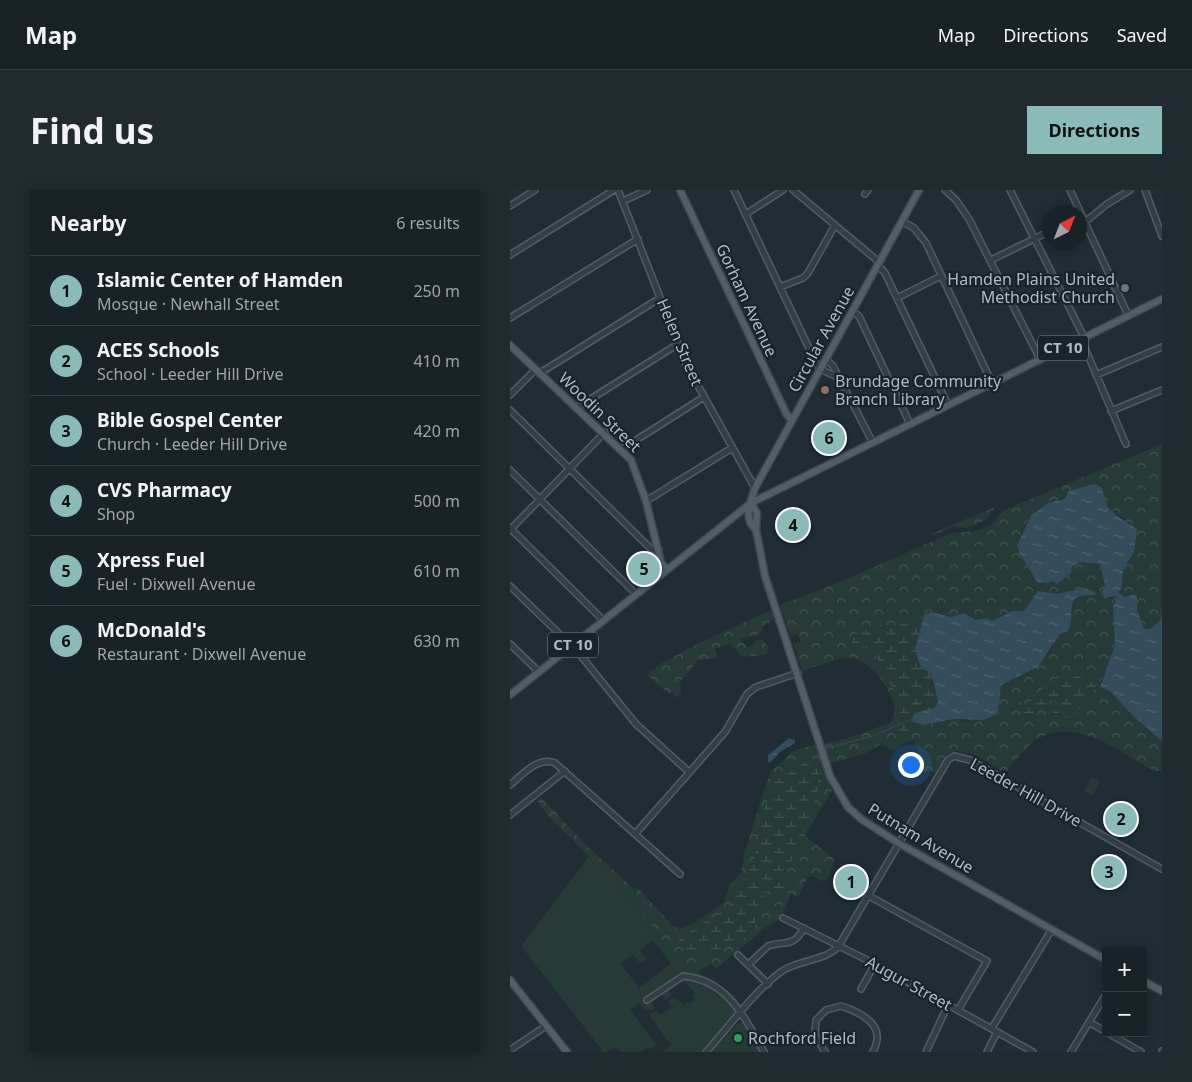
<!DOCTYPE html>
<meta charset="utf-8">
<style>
:root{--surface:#182227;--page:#212a2f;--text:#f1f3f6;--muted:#9fa4a7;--line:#363f44;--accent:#8bbbb9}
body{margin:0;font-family:"Noto Sans",sans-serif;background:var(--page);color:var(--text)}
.controls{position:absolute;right:15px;bottom:15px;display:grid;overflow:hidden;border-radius:0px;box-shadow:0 2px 12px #0003}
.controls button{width:45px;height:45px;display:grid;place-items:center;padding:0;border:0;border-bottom:1px solid var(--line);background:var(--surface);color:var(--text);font:25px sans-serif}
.compass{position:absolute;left:532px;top:15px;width:45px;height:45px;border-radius:50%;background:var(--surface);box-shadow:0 2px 12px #0003;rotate:42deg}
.you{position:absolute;left:400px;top:574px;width:18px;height:18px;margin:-12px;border:4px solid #fff;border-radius:50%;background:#1a73e8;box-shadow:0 0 0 8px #1a73e833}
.badge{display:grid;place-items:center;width:32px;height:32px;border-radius:50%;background:var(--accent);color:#111;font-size:16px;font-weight:700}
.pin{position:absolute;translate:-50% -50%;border:2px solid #fff;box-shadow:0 1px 5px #0006}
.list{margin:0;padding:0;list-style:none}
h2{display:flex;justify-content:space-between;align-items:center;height:65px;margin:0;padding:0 20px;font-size:21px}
h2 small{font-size:16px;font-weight:400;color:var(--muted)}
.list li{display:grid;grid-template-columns:32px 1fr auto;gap:15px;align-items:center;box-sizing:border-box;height:70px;padding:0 20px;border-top:1px solid var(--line)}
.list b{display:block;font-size:19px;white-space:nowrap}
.list p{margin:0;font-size:16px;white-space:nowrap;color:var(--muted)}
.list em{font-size:16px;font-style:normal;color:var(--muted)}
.map{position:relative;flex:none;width:652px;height:862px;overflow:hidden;border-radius:0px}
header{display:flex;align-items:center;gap:30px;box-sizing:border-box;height:70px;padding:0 25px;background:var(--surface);border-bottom:1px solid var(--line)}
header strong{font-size:24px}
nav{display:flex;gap:28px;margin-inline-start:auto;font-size:18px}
.intro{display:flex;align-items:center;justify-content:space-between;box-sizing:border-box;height:120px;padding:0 30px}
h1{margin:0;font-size:35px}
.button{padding:12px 22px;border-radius:0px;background:var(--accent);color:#111;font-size:18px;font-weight:700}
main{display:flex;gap:30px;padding:0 30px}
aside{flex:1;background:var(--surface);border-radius:0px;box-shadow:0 2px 12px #0003}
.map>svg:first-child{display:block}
</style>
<header>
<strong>Map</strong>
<nav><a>Map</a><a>Directions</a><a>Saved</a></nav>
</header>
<div class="intro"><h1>Find us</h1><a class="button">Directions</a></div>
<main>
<aside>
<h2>Nearby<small>6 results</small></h2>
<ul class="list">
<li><span class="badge">1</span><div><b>Islamic Center of Hamden</b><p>Mosque · Newhall Street</p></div><em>250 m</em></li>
<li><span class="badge">2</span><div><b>ACES Schools</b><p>School · Leeder Hill Drive</p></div><em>410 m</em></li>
<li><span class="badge">3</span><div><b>Bible Gospel Center</b><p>Church · Leeder Hill Drive</p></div><em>420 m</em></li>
<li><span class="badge">4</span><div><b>CVS Pharmacy</b><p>Shop</p></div><em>500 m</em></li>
<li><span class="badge">5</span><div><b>Xpress Fuel</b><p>Fuel · Dixwell Avenue</p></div><em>610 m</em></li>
<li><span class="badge">6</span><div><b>McDonald's</b><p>Restaurant · Dixwell Avenue</p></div><em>630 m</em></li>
</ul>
</aside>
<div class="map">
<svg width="652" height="862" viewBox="0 0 652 862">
<defs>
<pattern id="forest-crowns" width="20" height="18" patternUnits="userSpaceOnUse" patternTransform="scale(1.25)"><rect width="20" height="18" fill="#263b37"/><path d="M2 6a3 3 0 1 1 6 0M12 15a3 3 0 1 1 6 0" fill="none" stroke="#435552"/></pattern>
<pattern id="wetland-marsh" width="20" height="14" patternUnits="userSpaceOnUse" patternTransform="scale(1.25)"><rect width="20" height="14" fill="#263b37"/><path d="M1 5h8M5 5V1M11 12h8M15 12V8" fill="none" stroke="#435552"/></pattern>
<pattern id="water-ripples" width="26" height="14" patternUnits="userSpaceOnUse" patternTransform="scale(1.25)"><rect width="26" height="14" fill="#354c5b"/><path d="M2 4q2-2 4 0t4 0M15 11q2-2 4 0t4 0" fill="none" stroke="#506471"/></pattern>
</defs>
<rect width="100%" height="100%" fill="#202d34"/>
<path fill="#263b37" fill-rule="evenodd" d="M 582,587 L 590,592 L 582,606 L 574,601 Z
M 80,665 L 123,709 L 155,755 L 196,788 L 195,792 L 209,801 L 227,822 L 190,862 L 152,862 L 161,855 L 139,825 L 146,820 L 150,825 L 161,817 L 157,812 L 164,807 L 174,815 L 177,812 L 180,814 L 185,808 L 182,806 L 185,802 L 171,790 L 159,800 L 162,805 L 156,810 L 152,805 L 142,812 L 145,818 L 141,821 L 139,819 L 136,821 L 129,813 L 120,820 L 147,855 L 140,860 L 138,857 L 131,862 L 111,862 L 105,857 L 97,862 L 91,862 L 92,860 L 11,756 ZM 143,750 L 161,774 L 129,798 L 111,774 L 123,765 L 130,773 L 137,769 L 130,760 Z
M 228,833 L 233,833 L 250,862 L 202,862 Z"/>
<path fill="url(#forest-crowns)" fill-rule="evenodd" d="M 652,254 L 652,422 L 650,431 L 640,439 L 633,439 L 627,420 L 626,407 L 624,404 L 615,407 L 608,402 L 612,398 L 613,380 L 624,362 L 615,329 C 604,324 596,317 594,305 L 559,301 C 550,314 534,312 523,323 C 516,329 512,345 507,355 L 541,391 L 570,372 L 590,374 L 599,409 L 605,406 L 607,408 C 603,421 606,434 606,447 C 606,457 596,484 590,492 L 592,499 L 601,502 L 623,526 L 652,551 L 652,581 L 644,581 C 612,563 568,528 531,547 C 516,555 505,571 495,583 C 480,574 455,554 437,564 L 426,583 L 420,580 L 416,583 L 404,576 L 409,565 L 404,550 L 391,554 L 386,561 L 371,554 L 356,563 L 319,574 L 313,554 L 335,549 L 380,533 C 397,517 363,472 345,468 C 334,466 304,477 292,481 L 284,454 L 291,451 L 288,444 L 281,446 L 270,415 L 332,391 L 441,343 C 454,341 471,344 483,333 C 488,327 490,323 497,319 ZM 574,398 L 586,405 C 549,404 567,423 558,441 L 550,444 L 539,463 L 521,481 L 491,495 L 490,504 L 458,531 L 443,529 L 413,535 L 422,422 L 441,427 L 454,423 L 466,430 L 477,428 L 482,431 L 503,421 L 514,421 L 518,417 L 521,409 L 537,402 L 547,404 Z
M 485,317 L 476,330 L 456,338 L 442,337 L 422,346 L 421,344 Z
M 261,420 L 265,428 L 254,436 L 250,444 L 230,449 L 237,457 L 243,455 L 245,451 L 252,450 L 259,457 L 256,465 L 232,467 L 220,453 L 205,459 L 208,468 L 188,470 L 170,492 L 171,504 L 167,508 L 163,502 L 159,504 L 137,485 L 152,473 L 187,454 Z
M 306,554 L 322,600 L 295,646 L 325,669 L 317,690 L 311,691 L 303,686 L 298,687 L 288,707 L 281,704 C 276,716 270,734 256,737 L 206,779 L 201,773 L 188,782 L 155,755 L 123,709 L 38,626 L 27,610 L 31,607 L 79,658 L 123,698 L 129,699 L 163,736 L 170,739 L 184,733 L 213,713 L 220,695 L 231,683 L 234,664 L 260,582 L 283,561 Z"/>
<path fill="url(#wetland-marsh)" d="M 414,425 L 406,460 L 411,478 L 419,482 L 424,493 L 428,513 L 424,518 L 405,524 L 406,533 L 413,535 L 411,539 L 386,544 L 384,537 L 391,520 L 386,504 L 363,461 L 342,453 L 342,445 L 371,435 L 387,436 Z
M 557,482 L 586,494 C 582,510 563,528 547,531 L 543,522 L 548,515 L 546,511 L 542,510 L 526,523 L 523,532 L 505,518 L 511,512 L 515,515 C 532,505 535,488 557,482 Z
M 301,567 C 327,589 279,663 275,691 C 275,695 278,700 278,705 L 274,707 L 266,701 L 260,700 C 243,715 251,717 245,734 C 238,756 199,760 181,767 L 171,756 L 169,748 L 217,718 L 229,701 L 244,671 L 252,624 L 265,590 L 285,580 Z"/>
<path fill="url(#water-ripples)" d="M 585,294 L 591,297 L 598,317 L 606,325 L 627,339 L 624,362 L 613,380 L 612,398 L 608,402 L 615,407 L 624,404 L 627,407 L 627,420 L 634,439 L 640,439 L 650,431 L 652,422 L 652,551 L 623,526 L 601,502 L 590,497 L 605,455 L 603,416 L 607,408 L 605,406 L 595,408 L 591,404 L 595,395 L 590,374 L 570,372 L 562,377 L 561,383 L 547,394 L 543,391 L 538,393 L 527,392 L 509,362 L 507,355 L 521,325 L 538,313 L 554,309 L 559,301 Z
M 574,398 L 585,402 L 586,405 C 549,404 568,423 558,441 L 550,444 L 528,477 L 491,495 L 488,523 L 474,530 L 443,529 L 413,535 L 406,533 L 402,529 L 405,523 L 424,518 L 428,513 L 424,493 L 419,482 L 411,478 L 405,460 L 414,425 L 422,422 L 441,427 L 454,423 L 466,430 L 477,428 L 482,431 L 503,421 L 514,421 L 528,401 L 547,404 Z
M 279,548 L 285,550 L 285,553 L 270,562 L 260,573 L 258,572 L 258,565 Z"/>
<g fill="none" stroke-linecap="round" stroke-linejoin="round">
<path stroke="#354c5b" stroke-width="1" d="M 317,558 L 363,546 L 402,529
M 303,569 L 309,564"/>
<defs>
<path id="minor" d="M 108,0 L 176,174 L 245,298
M 224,0 L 306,173 L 310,179 L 329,188
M 283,0 L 369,72
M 435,0 L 446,10 L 459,29 L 530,169
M 500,0 L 574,147
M 560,0 L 618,125
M 635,0 L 652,46
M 355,4 L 358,0
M 113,11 L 137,0
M 0,16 L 25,0
M 236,24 L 273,0
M 392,31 L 404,38 L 416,53 L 482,193
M 575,32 L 597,14 L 620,0
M 0,65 L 104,0
M 481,70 L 540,41
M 368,75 L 375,83 L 438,215
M 270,97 L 293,88 L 298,83 L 325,35
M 387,108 L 431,86
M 342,121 L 349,126 L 400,234
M 0,128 L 128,49
M 571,149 L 616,254
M 316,169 L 323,176 L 363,253
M 30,183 L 150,108
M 586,185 L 652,157
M 0,205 L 26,179
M 68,217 L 168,154
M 0,220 L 141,359 L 149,360
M 601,221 L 652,200
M 112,259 L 194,207
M 0,280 L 126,404
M 136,311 L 222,258
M 0,338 L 93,430
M 0,340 L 95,242
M 0,396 L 67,461 L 126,534 L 179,582
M 0,454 L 29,482
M 0,595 C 12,585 28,566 45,573 L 170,684
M 0,625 L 55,581
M 125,644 L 215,542 L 237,504 L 246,497 L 288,483
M 359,706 L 477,771 L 448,820
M 273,728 L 365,774 L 523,862
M 228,765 L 258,794
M 238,775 L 258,756 C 275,750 282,759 294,738
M 351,799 L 365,774
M 137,810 L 173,786 C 218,790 234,827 254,862
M 579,832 L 596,842
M 482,838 L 542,739
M 598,843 L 631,862
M 0,860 L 36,836
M 196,862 C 219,837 244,801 272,781 C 288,770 314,771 328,757 L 438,570 L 444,566 L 460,570 L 652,679
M 315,862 L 305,845 L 306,830 L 316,820 L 331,816 C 344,820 367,830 367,846 C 368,852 365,857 363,862
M 416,862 L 438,815
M 477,862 L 487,842
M 561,862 L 596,804
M 652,862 L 652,861"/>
<path id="major" d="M 170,0 L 277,225 L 282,230
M 0,155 L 121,270 L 136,311 L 151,373 L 157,379
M 241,313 L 247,323 L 246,340 L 255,386 L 320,586 L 338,617 L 351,629 L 390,654 L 596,770
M 246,340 C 233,329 240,313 245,298 L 409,0
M 0,505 L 241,313 L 652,109
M 0,790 L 57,862
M 633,791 L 652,801"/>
</defs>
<use href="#minor" stroke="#515c63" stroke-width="8"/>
<use href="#major" stroke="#3d474f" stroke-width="9"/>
<use href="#minor" stroke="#343e45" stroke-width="5"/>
<use href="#major" stroke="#525e65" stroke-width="6"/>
</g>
<circle fill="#6b7280" stroke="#19232a" stroke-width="2" cx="615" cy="98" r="5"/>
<circle fill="#8d6e63" stroke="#19232a" stroke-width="2" cx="315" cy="200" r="5"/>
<circle fill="#2e9e5b" stroke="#19232a" stroke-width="2" cx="228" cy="848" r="5"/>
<g text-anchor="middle" stroke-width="4.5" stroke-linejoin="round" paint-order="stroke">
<g fill="#19232a" stroke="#818c94" stroke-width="1">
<rect x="528" y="145.5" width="50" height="25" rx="4"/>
<rect x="38" y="442.5" width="50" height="25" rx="4"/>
</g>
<g font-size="15" font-weight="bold" fill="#aeb9c2">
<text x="553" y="163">CT 10</text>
<text x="63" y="460">CT 10</text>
</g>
<g font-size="16" fill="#aeb9c2" stroke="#19232a" text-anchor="start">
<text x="605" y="95" text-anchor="end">Hamden Plains United<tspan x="605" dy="18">Methodist Church</tspan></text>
<text x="325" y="197">Brundage Community<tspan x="325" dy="18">Branch Library</tspan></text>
<text x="238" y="854">Rochford Field</text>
</g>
<g font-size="16" fill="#aeb9c2" stroke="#19232a">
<text transform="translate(237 110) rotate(65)" y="6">Gorham Avenue</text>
<text transform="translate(311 149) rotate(-61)" y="6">Circular Avenue</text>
<text transform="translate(170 152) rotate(67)" y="6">Helen Street</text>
<text transform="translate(90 222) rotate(44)" y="6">Woodin Street</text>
<text transform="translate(516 602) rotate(29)" y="6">Leeder Hill Drive</text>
<text transform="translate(411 648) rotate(31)" y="6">Putnam Avenue</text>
<text transform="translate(399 793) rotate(29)" y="6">Augur Street</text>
</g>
</g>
</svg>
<div class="controls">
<button>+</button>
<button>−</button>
</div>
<svg class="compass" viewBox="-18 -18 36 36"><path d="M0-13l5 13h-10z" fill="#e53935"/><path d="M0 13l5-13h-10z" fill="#9fa4a7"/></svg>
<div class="you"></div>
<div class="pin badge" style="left:341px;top:692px">1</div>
<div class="pin badge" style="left:611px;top:629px">2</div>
<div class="pin badge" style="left:599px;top:682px">3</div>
<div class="pin badge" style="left:283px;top:335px">4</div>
<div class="pin badge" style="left:134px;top:379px">5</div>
<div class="pin badge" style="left:319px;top:248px">6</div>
</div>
</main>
